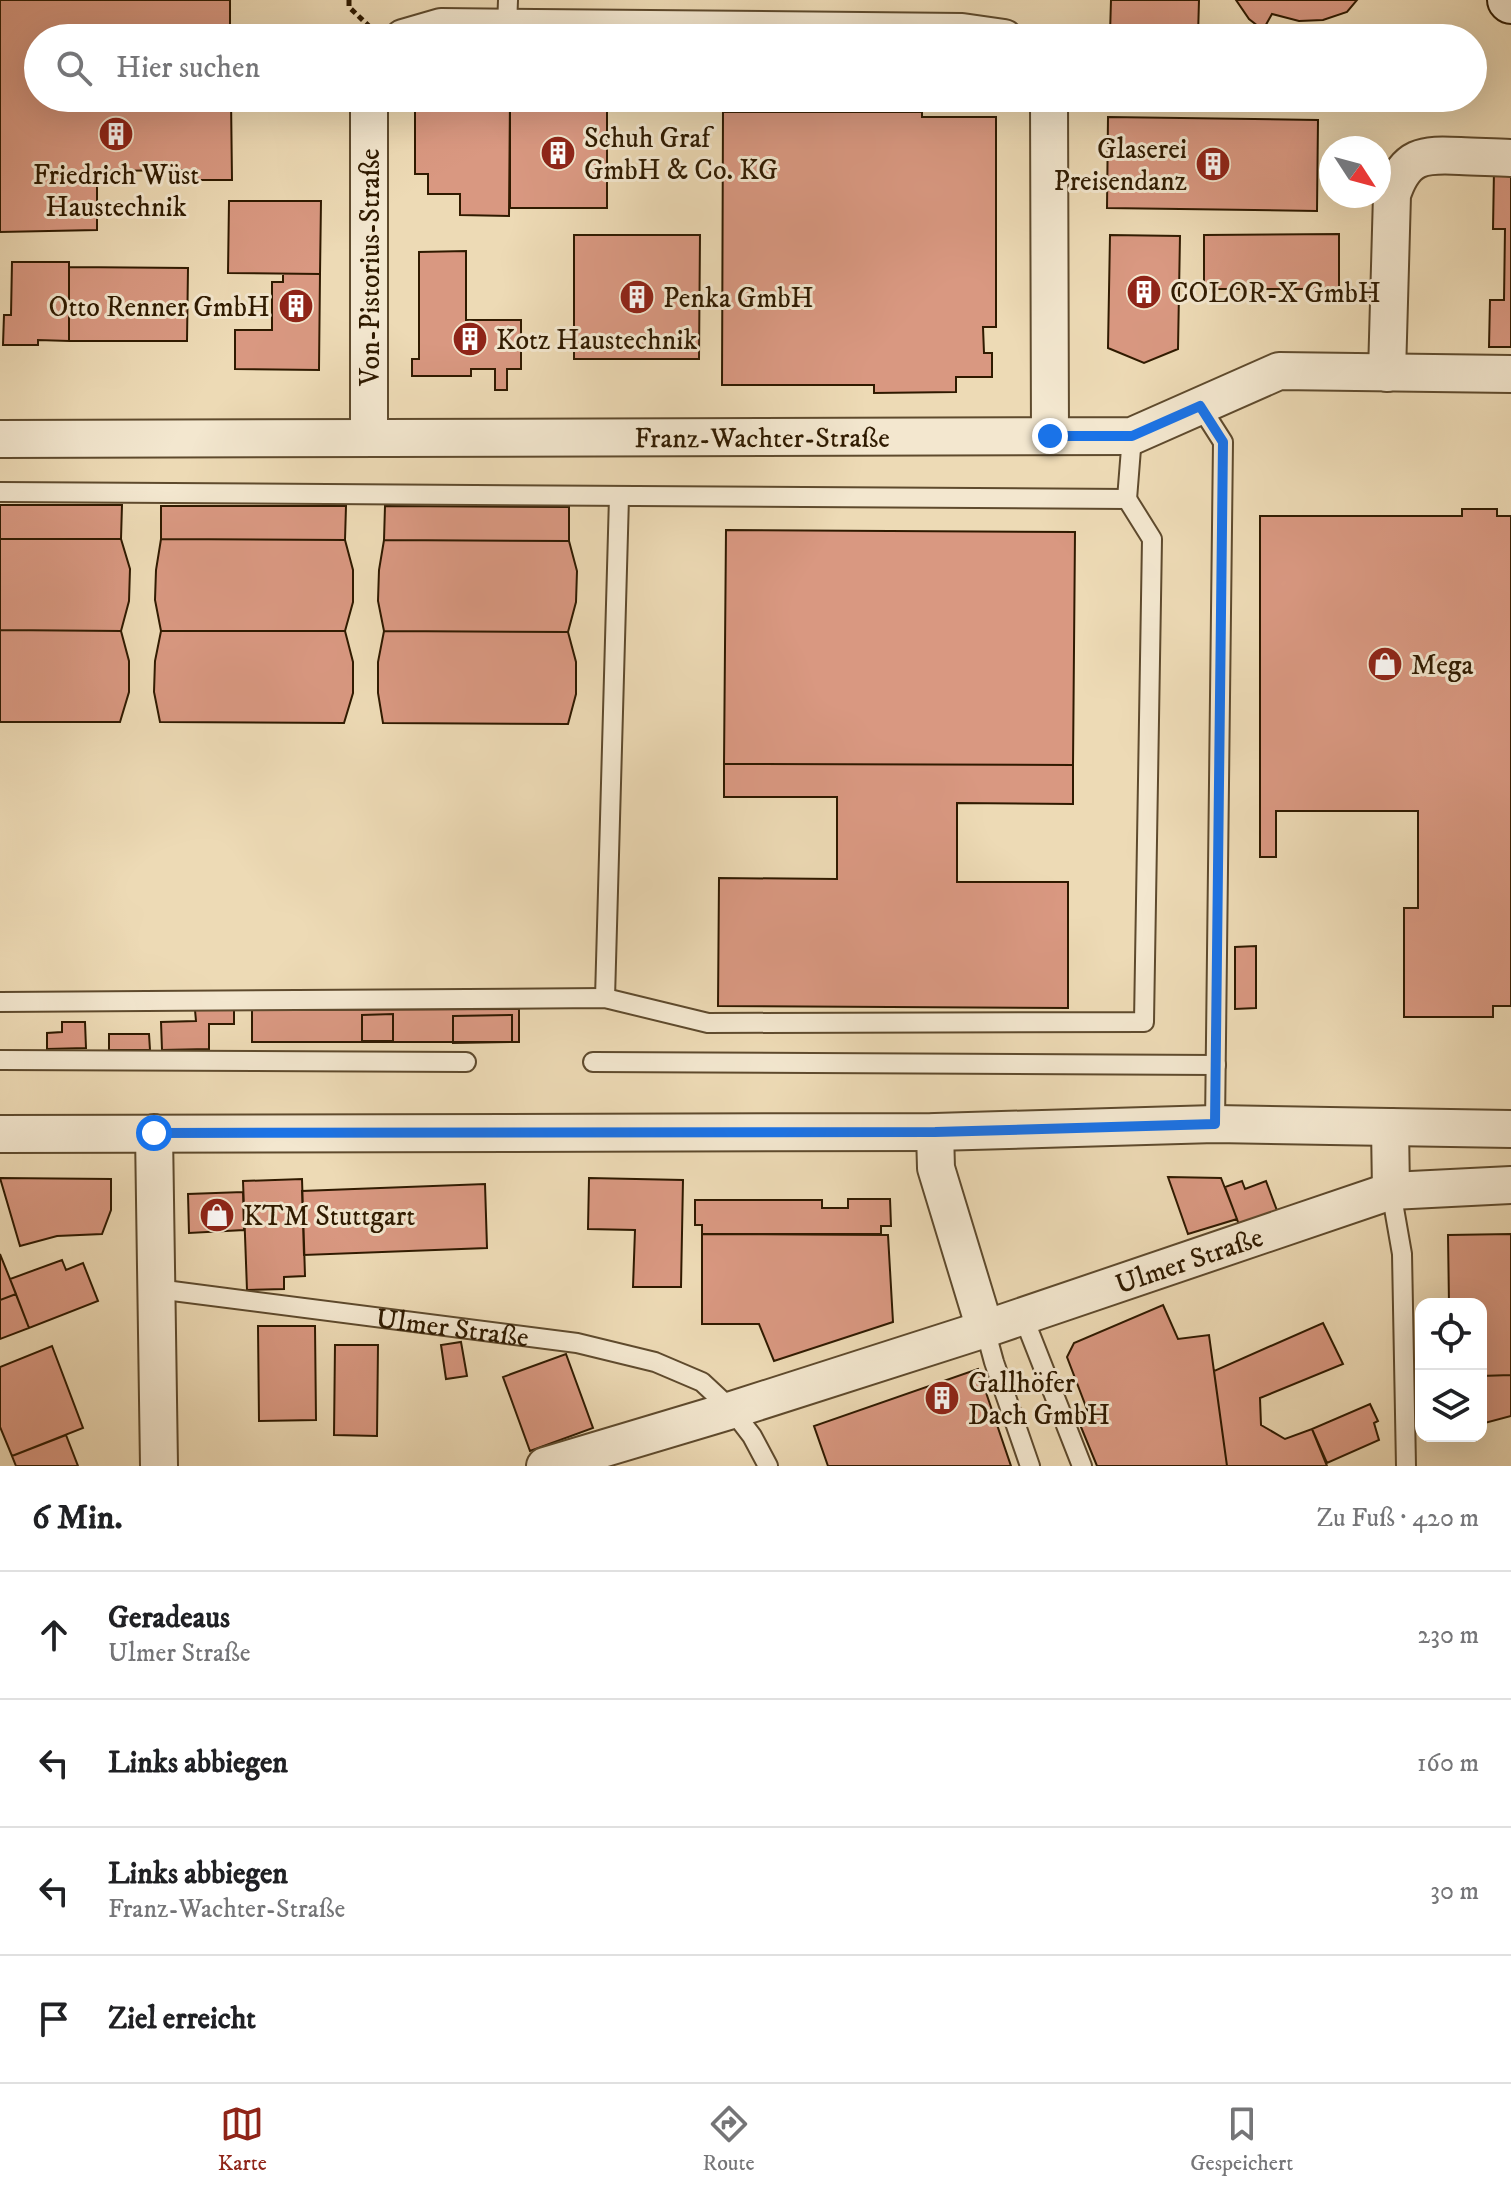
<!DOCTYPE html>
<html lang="de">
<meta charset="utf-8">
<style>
:root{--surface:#fff;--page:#f2f2f2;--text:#202124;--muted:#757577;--line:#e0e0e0;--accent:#8f2418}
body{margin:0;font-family:"IM FELL DW Pica",serif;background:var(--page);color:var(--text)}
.controls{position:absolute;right:24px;bottom:24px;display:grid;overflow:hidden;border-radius:16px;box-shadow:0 8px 32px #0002}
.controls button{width:72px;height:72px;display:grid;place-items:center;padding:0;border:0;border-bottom:2px solid var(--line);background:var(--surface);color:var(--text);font:40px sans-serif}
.compass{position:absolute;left:1319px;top:136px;width:72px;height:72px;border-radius:50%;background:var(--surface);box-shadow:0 8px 32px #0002;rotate:126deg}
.stop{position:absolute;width:24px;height:24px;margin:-18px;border:6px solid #1a73e8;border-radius:50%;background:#fff}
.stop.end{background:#1a73e8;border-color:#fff;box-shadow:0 2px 8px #0008}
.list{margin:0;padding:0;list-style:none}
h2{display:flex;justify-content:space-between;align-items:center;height:104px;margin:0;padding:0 32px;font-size:34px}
h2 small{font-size:26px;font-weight:400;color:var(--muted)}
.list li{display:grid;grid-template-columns:52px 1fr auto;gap:24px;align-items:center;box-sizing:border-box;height:128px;padding:0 32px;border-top:2px solid var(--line)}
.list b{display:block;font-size:30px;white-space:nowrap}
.list p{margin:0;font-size:26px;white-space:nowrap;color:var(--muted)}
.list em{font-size:26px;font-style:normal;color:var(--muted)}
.icon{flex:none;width:44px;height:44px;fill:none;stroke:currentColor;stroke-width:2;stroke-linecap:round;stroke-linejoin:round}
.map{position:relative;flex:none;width:1511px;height:1466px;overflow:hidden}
.search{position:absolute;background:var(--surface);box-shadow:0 8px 32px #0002;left:24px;right:24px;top:24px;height:88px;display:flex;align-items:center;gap:20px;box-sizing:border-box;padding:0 28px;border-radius:44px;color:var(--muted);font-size:30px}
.sheet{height:616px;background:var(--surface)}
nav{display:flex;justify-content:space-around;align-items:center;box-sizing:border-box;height:112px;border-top:2px solid var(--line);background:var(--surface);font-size:22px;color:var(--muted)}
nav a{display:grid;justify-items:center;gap:4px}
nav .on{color:var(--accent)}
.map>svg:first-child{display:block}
</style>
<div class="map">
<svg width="1511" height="1466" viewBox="0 0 1511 1466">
<rect width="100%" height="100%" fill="#eddab5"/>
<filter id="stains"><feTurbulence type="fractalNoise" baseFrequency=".0025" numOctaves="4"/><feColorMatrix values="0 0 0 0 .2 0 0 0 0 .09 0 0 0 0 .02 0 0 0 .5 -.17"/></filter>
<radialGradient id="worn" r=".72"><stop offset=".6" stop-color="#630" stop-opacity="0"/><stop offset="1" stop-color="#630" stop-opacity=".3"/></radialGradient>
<path fill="#d99881" stroke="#2f1a00" stroke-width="2" d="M 0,0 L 230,0 L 230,38 L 38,38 L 38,98 L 231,98 L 232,180 L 195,180 L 197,170 L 97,171 L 97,230 L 0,232 Z
M 1111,0 L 1199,0 L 1198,36 L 1110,34 Z
M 1236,0 L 1357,0 L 1347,12 L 1323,20 L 1299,21 L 1272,14 L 1263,30 L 1249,19 Z
M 440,98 L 510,98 L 509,216 L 460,215 L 460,194 L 428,194 L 428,174 L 415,174 L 415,104 L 440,104 Z
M 510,98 L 607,98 L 607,208 L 510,208 Z
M 723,112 L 922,112 L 922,117 L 996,117 L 996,327 L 983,327 L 984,353 L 992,353 L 992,377 L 956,377 L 956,392 L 874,393 L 874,385 L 722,385 Z
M 1108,117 L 1318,120 L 1317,211 L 1107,208 Z
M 1494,170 L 1511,170 L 1511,347 L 1489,347 L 1490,300 L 1504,300 L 1505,229 L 1493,229 Z
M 229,201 L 321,201 L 320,274 L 228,273 Z
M 1339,234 L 1339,289 L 1204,289 L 1204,235 Z
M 574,235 L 700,235 L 699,359 L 574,359 Z
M 1110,235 L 1180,236 L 1178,349 L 1144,363 L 1108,348 Z
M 466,251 L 466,320 L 521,320 L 521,369 L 507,369 L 507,390 L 495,390 L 495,369 L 471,369 L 471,376 L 412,376 L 412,359 L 419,359 L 419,252 Z
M 12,262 L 69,262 L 69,341 L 38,340 L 38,345 L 3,345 L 4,315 L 11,315 Z
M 69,267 L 188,268 L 187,341 L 69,341 Z
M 283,274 L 320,274 L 319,370 L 235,369 L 235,330 L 272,330 L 272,282 L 283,282 Z
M 0,505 L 122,505 L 121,539 L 0,539 Z
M 161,506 L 346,506 L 345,540 L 161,539 Z
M 385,506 L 569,507 L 569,541 L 384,540 Z
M 1462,509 L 1497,509 L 1497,516 L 1511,516 L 1511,1006 L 1493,1006 L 1493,1017 L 1404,1017 L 1404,908 L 1418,908 L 1418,811 L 1276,811 L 1276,857 L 1260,857 L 1260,516 L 1462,516 Z
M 726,530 L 1075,532 L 1073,765 L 724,764 Z
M 0,539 L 121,539 L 130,569 L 129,601 L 121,631 L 0,630 Z
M 161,539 L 345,540 L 353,570 L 353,602 L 345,631 L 161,631 L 155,600 L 156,570 Z
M 384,540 L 569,541 L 577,571 L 576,602 L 568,632 L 384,631 L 378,601 L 379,570 Z
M 0,630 L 121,631 L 129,661 L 129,692 L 120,722 L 0,722 Z
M 161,631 L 345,631 L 353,662 L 353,693 L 344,723 L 160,722 L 154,692 L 155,661 Z
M 384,631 L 568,632 L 576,662 L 576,694 L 568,724 L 383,723 L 378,693 L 378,662 Z
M 724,764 L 1073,765 L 1073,804 L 957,803 L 957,882 L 1068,882 L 1068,1008 L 718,1006 L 719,878 L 837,879 L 837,797 L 724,797 Z
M 1256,946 L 1256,1008 L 1235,1009 L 1235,947 Z
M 519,1009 L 519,1042 L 252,1042 L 252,1010 Z
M 195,1010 L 234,1010 L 234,1024 L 209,1024 L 209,1049 L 162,1050 L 161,1022 L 196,1021 Z
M 393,1014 L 393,1041 L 362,1041 L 362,1015 Z
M 512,1015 L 512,1042 L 453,1043 L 453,1016 Z
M 62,1022 L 85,1022 L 86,1048 L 47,1049 L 47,1033 L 62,1032 Z
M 109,1034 L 149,1034 L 150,1050 L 109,1050 Z
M 1168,1177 L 1221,1178 L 1237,1219 L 1188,1234 Z
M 0,1178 L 111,1179 L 111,1210 L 102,1234 L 57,1236 L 20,1246 Z
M 589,1178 L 683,1180 L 681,1287 L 633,1287 L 635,1230 L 588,1229 Z
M 302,1179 L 305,1276 L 284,1277 L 284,1289 L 247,1290 L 243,1181 Z
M 1242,1181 L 1245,1189 L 1266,1181 L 1279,1216 L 1241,1230 L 1225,1187 Z
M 485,1184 L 487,1248 L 304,1255 L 302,1191 Z
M 243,1192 L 244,1230 L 189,1233 L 188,1194 Z
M 848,1199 L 890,1199 L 891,1226 L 881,1226 L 881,1234 L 702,1234 L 702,1225 L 695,1225 L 695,1200 L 822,1200 L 822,1208 L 848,1208 Z
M 702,1234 L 888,1235 L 893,1322 L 774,1361 L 759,1324 L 702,1324 Z
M 1511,1234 L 1511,1375 L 1481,1376 L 1481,1304 L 1449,1304 L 1448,1235 Z
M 0,1254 L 16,1294 L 0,1300 Z
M 62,1260 L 66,1270 L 83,1263 L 98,1301 L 29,1328 L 10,1279 Z
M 16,1294 L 29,1328 L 0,1339 L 0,1300 Z
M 1163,1305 L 1178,1339 L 1209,1335 L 1227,1466 L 1097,1466 L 1081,1427 L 1091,1420 L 1067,1357 L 1074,1343 Z
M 1323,1323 L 1343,1364 L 1260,1398 L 1261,1425 L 1285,1439 L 1312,1429 L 1327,1466 L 1227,1466 L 1214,1371 Z
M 258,1326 L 315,1326 L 316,1420 L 259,1421 Z
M 461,1342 L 467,1376 L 446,1379 L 441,1345 Z
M 335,1345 L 378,1345 L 377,1436 L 334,1435 Z
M 52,1346 L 83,1428 L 12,1456 L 0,1427 L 0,1367 Z
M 566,1354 L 593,1428 L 530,1451 L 503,1377 Z
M 978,1369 L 1011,1466 L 828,1466 L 814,1426 Z
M 1511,1375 L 1511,1416 L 1481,1424 L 1481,1376 Z
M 1370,1404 L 1378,1421 L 1374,1423 L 1379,1440 L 1327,1463 L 1312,1429 Z
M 66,1435 L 78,1466 L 16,1466 L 12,1456 Z"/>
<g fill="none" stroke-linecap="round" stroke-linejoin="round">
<defs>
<g id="lane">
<path d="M 507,28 L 508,0"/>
<path d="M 1200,406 L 1223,442 L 1215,1124"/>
<path d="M 0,492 L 1127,499 L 1152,539 L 1144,1022 L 708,1023 L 605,998 L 0,1002"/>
<path d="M 1127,499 L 1132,436"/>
<path d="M 605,998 L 619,497"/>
<path d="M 0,1060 L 466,1062"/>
<path d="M 593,1062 L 1216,1065"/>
<path d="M 1391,1191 L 1402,1254 L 1406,1466"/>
<path id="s1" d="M 157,1289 L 577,1343 L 655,1362 L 702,1382 L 732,1410 L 752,1436 L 768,1466"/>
<path d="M 1023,1316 L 1082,1466"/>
<path d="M 985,1329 L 994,1362 L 1030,1466"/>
</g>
<g id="street">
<path d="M 403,38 L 441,27 L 962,32 L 1004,38"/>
<path d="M 1049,98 L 1050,436"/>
<path d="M 1387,373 L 1392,195 C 1405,155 1423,154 1460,156 C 1477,157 1494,157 1511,158"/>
<path d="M 369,436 L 369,98"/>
<path id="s2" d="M 0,439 L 1132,436 L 1279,371 L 1511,374"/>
<path d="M 1390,1127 L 1391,1191"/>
<path d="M 935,1132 L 936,1168 L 985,1329"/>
<path d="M 154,1133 L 159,1466"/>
<path d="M 0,1134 L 935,1132 L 1215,1124 L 1511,1129"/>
<path id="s3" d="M 545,1466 L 732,1410 L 985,1329 L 1391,1191 L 1511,1185"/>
</g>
<path id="secondary" d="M 1510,0 L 1511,1"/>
</defs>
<use href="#lane" stroke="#5e4a2d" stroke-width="22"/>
<use href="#street" stroke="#5e4a2d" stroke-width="40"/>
<use href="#secondary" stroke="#2f1a00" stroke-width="48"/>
<path stroke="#2f1a00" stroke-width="5" stroke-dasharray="6 4" stroke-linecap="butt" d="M 349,0 L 349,7 L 372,29"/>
<use href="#lane" stroke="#f3e7cf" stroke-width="18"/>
<use href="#street" stroke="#f3e7cf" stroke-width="36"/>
<use href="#secondary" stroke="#f3e7cf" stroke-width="44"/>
</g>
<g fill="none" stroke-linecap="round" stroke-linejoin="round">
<path stroke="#1a73e8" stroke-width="10" d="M 154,1133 L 935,1132 L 1215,1124 L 1223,442 L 1200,406 L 1132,436 L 1050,436"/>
</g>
<defs>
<symbol id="building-disc" viewBox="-11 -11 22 22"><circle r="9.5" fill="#8f2418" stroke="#f3e7cf"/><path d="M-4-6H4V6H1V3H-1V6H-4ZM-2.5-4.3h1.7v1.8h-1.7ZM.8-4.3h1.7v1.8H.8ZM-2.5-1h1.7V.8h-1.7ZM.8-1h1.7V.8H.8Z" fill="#fff"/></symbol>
<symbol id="shop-disc" viewBox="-11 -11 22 22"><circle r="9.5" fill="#8f2418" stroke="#f3e7cf"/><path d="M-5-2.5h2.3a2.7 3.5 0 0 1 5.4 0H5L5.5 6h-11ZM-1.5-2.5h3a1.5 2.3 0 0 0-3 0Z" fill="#fff"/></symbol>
</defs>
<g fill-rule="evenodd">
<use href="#building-disc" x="96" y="114" width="40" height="40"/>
<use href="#building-disc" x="538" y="133" width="40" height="40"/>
<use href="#building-disc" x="1193" y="144" width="40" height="40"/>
<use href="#building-disc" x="1124" y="272" width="40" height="40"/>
<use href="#building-disc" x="617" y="277" width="40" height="40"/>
<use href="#building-disc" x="276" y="286" width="40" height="40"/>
<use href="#building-disc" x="450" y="319" width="40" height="40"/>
<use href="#shop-disc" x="1365" y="644" width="40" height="40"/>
<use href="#shop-disc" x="197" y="1195" width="40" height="40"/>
<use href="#building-disc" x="922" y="1378" width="40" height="40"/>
</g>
<g text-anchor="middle" stroke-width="6" stroke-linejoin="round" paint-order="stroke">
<g font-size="28" fill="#2f1a00" stroke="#f3e7cf" text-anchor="start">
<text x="584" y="147">Schuh Graf<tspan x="584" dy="32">GmbH &amp; Co. KG</tspan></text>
<text x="1187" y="158" text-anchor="end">Glaserei<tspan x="1187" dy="32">Preisendanz</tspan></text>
<text x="116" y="184" text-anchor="middle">Friedrich Wüst<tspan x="116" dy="32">Haustechnik</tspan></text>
<text x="1170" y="302">COLOR-X GmbH</text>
<text x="663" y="307">Penka GmbH</text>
<text x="270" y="316" text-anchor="end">Otto Renner GmbH</text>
<text x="496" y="349">Kotz Haustechnik</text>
<text x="1411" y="674">Mega</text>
<text x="243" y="1225">KTM Stuttgart</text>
<text x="968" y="1392">Gallhöfer<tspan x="968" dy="32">Dach GmbH</tspan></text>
</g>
<g font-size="28" fill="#2f1a00" stroke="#f3e7cf">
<text transform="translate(369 267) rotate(-90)" y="10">Von-Pistorius-Straße</text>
<text dy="10" stroke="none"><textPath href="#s2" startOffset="762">Franz-Wachter-Straße</textPath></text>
<text dy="10" stroke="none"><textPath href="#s3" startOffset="676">Ulmer Straße</textPath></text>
<text dy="10" stroke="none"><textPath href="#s1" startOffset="298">Ulmer Straße</textPath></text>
</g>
</g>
<rect width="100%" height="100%" filter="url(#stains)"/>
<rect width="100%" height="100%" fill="url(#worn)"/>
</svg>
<div class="controls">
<button><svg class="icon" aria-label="locate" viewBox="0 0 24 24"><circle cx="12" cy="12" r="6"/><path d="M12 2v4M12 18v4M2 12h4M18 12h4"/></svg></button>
<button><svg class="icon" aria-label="layers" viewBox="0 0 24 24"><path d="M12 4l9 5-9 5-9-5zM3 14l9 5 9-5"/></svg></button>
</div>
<svg class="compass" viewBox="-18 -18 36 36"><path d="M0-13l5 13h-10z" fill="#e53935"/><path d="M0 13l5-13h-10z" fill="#757577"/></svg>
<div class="stop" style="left:154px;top:1133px"></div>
<div class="stop end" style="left:1050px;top:436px"></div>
<div class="search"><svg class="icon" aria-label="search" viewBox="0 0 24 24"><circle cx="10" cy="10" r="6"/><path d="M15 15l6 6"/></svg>Hier suchen</div>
</div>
<section class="sheet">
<h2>6 Min.<small>Zu Fuß · 420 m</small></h2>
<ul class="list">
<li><svg class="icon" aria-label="ahead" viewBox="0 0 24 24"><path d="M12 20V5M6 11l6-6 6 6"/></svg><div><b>Geradeaus</b><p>Ulmer Straße</p></div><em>230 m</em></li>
<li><svg class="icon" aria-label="left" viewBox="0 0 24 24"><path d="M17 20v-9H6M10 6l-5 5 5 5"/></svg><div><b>Links abbiegen</b></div><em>160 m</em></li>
<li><svg class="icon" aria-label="left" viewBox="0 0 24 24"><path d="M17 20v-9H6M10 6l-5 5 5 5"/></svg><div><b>Links abbiegen</b><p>Franz-Wachter-Straße</p></div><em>30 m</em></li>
<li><svg class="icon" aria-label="arrive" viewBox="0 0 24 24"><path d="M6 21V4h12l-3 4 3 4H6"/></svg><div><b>Ziel erreicht</b></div></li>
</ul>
</section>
<nav>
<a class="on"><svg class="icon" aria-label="map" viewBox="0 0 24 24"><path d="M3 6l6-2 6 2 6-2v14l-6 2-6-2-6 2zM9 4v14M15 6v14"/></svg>Karte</a>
<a><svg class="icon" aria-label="directions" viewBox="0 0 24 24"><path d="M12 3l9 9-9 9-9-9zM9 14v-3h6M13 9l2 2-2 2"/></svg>Route</a>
<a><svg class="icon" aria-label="saved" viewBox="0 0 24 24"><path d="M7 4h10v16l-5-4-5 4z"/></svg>Gespeichert</a>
</nav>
